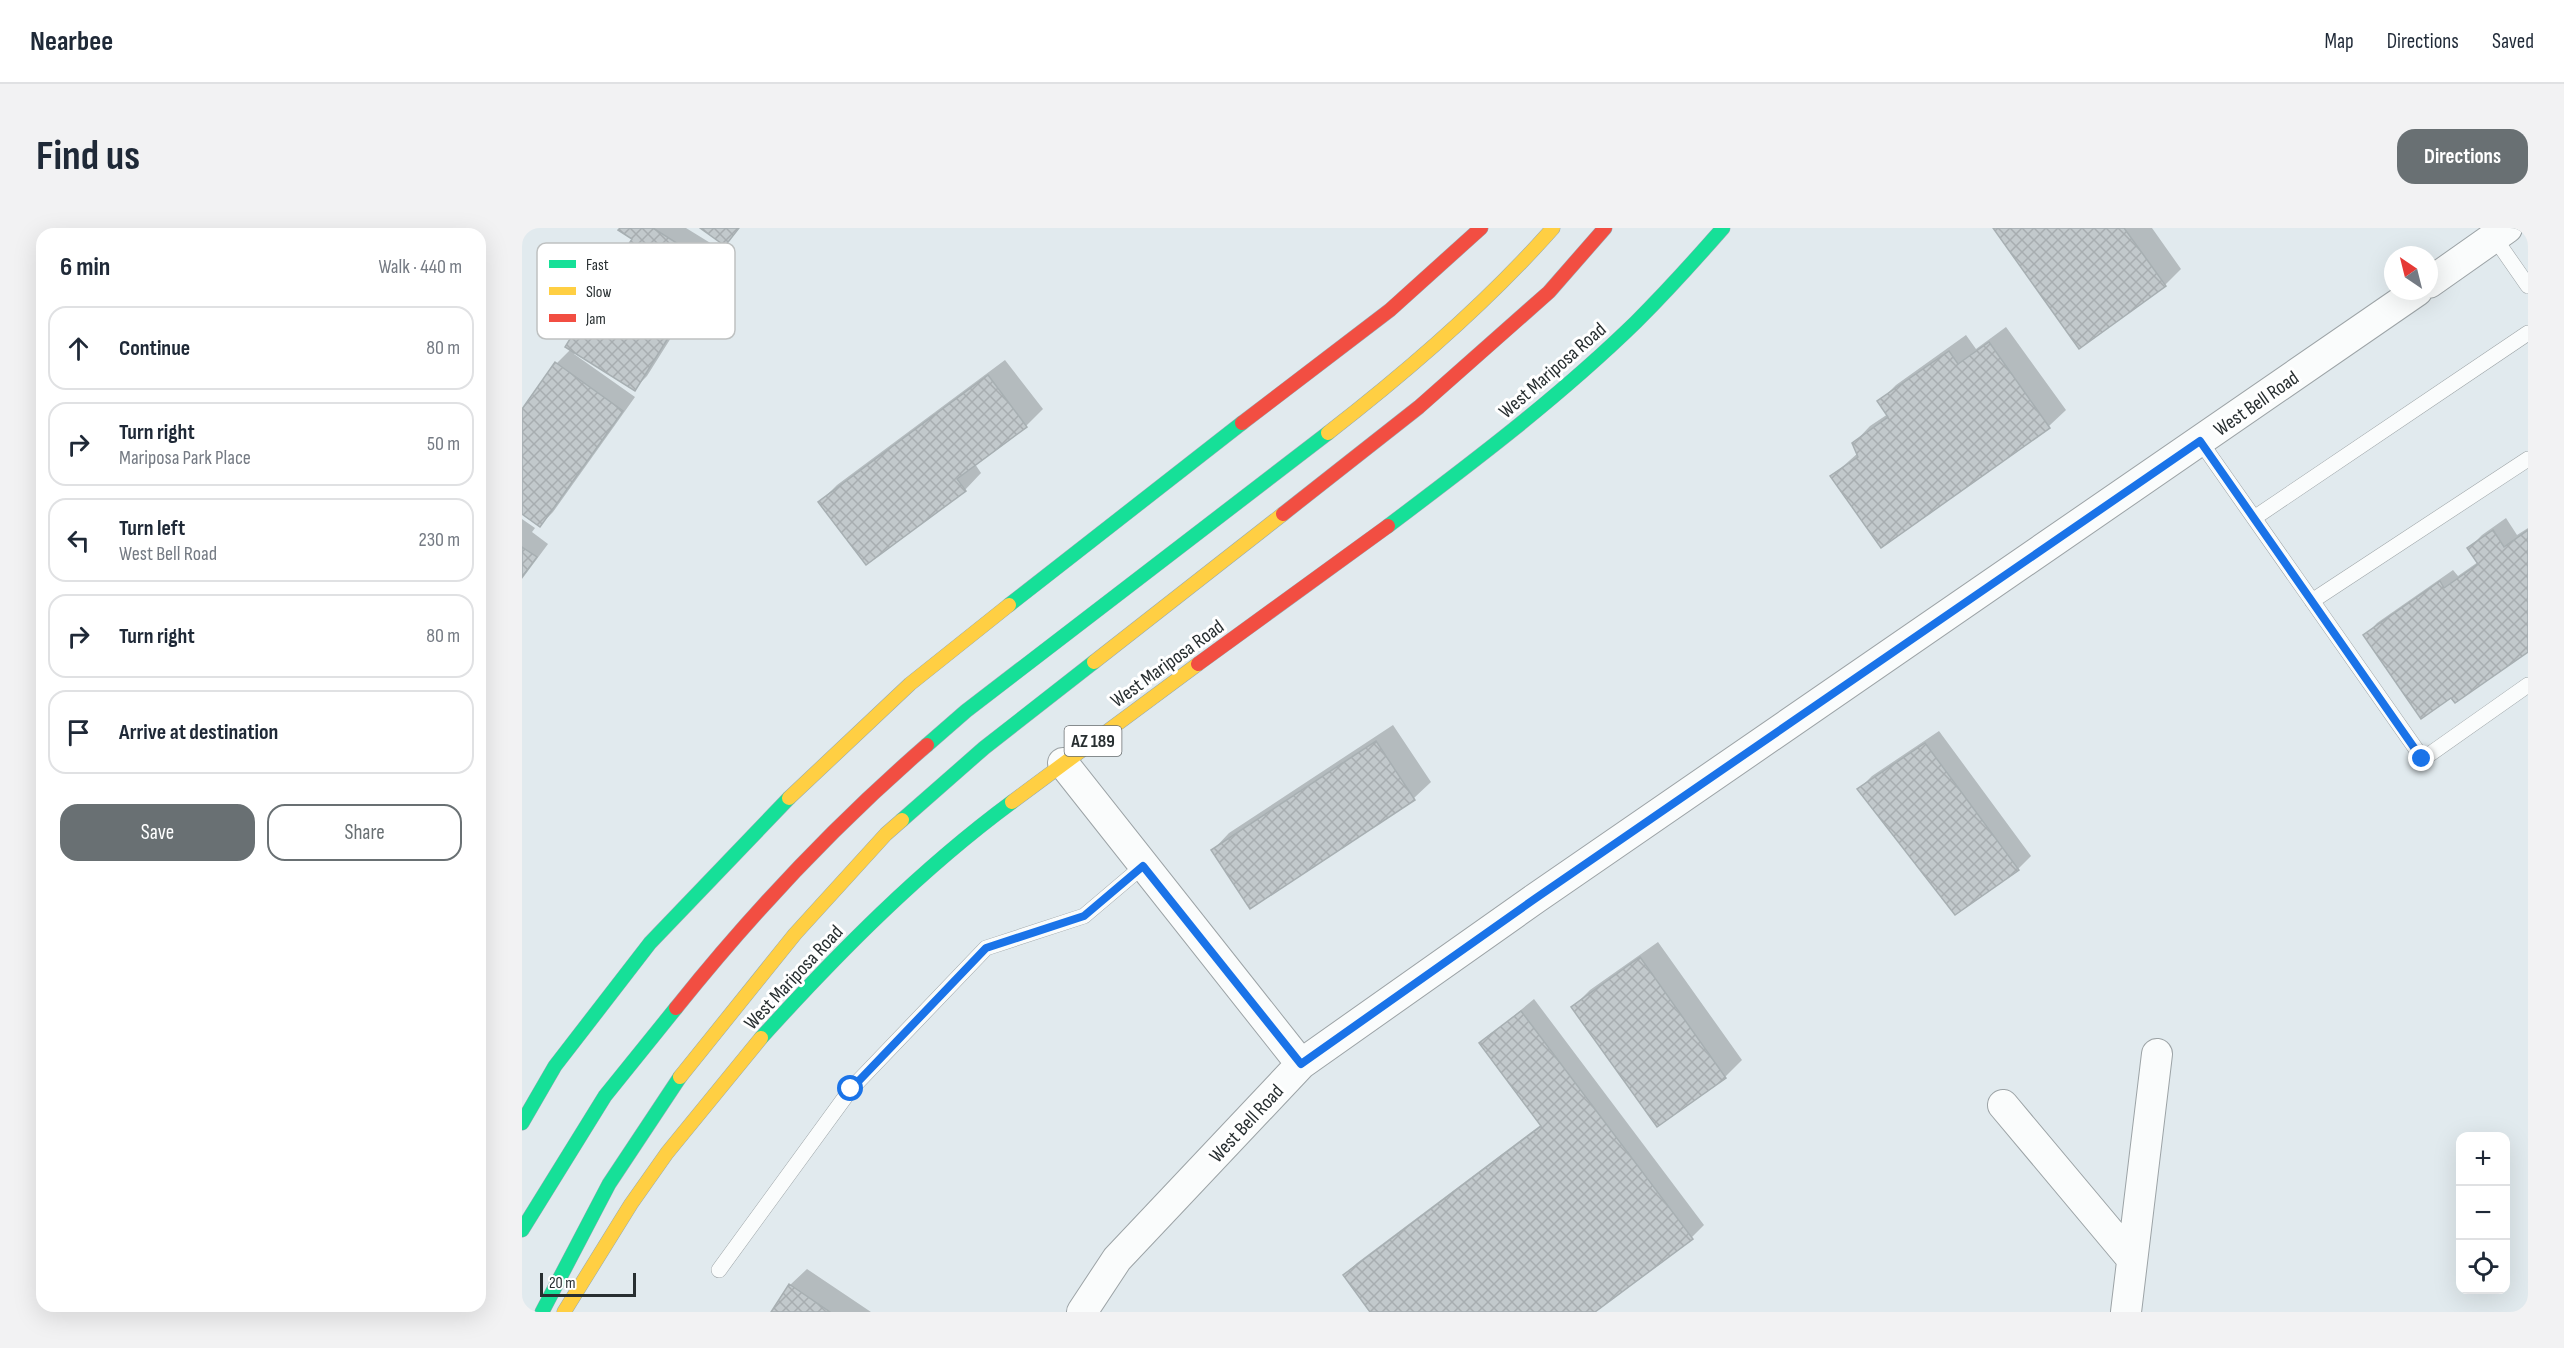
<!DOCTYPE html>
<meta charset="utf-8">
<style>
:root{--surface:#fff;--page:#f2f2f3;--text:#1f2937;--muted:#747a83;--line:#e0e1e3;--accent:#697073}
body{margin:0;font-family:"Sofia Sans Condensed",sans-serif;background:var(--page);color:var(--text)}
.controls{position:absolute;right:18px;bottom:18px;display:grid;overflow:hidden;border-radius:12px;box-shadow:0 6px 24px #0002}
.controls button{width:54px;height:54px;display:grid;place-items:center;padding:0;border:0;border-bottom:2px solid var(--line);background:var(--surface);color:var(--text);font:30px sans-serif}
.compass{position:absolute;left:1862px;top:18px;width:54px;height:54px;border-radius:50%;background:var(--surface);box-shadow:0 6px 24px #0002;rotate:325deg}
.scale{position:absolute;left:18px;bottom:15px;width:96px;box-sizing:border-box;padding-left:6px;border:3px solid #282f31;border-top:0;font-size:16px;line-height:21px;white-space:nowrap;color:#282f31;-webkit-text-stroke:4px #fff;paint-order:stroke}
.stop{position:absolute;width:18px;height:18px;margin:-14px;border:4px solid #1a73e8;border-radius:50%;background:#fff}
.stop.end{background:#1a73e8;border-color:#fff;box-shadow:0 2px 6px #0008}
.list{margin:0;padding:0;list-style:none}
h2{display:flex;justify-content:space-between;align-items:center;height:78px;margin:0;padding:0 24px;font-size:26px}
h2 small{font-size:20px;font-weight:400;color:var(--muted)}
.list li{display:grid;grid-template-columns:39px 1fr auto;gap:18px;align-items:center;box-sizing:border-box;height:84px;margin:0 12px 12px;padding:0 12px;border:2px solid var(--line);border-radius:18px}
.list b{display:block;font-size:22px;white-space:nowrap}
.list p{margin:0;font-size:20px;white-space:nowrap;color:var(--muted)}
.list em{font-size:20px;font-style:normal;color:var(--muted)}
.actions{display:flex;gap:12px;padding:18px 24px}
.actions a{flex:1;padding:14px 0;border:2px solid var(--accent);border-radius:18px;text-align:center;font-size:21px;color:var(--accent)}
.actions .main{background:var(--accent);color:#fff}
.icon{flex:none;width:33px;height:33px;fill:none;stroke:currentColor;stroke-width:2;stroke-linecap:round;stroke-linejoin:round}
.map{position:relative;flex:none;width:2006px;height:1084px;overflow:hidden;border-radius:18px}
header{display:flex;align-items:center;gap:36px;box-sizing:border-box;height:84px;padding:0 30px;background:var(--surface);border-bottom:2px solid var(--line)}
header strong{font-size:28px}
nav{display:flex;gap:33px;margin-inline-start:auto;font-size:21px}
.intro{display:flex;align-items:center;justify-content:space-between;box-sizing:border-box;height:144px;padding:0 36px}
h1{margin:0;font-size:42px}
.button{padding:15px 27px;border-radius:18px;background:var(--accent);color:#fff;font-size:21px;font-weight:700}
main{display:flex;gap:36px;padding:0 36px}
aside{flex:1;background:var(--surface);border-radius:18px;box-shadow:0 6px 24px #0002}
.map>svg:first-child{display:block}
</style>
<header>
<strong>Nearbee</strong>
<nav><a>Map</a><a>Directions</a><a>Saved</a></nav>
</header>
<div class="intro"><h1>Find us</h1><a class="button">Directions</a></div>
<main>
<aside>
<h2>6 min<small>Walk · 440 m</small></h2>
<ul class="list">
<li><svg class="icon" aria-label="ahead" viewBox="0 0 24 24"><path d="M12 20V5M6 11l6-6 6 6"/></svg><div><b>Continue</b></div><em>80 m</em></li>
<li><svg class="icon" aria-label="right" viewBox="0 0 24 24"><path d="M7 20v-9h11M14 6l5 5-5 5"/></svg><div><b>Turn right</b><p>Mariposa Park Place</p></div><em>50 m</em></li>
<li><svg class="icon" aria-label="left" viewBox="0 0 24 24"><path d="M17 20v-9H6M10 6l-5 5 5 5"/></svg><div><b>Turn left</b><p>West Bell Road</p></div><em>230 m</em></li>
<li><svg class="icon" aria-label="right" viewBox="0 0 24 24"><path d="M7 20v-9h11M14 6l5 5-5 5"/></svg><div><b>Turn right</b></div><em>80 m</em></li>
<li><svg class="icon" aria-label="arrive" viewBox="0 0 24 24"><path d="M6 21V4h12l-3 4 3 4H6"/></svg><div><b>Arrive at destination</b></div></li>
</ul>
<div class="actions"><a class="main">Save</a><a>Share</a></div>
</aside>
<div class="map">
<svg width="2006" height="1084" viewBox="0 0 2006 1084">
<defs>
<pattern id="building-cross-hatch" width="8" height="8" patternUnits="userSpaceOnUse" patternTransform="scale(1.5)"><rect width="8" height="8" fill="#c2c9cc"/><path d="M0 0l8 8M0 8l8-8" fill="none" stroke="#a7adb0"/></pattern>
</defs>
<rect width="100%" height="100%" fill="#e1eaee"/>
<path fill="#0003" d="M 99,0 L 164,0 L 203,24 L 125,148 L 112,161 L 53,124 L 52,126 L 113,169 L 31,284 L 18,297 L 0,284 L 0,184 L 35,135 L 49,121 L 112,11 Z
M 1472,0 L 1630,0 L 1659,41 L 1643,57 Z
M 1484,99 L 1544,182 L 1527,198 L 1360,318 L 1310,248 L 1336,225 L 1332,215 L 1348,198 L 1366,186 L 1357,174 L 1374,157 L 1444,107 L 1454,121 Z
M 483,132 L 521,181 L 504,198 L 453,236 L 459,245 L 443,262 L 298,274 L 315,257 Z
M 1984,290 L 1995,307 L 2006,300 L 2006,423 L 1930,468 L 1843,408 L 1855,395 L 1931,342 L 1936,348 L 1956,334 L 1947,320 L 1960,307 Z
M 0,291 L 13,300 L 10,304 L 26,316 L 0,351 Z
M 871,497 L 909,554 L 892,570 L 728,679 L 691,622 L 707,605 Z
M 1417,503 L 1509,628 L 1496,641 L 1337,561 L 1350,548 Z
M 1136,714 L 1220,832 L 1203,849 L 1135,897 L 1051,779 L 1068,762 Z
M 1012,771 L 1182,997 L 1170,1009 L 1070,1084 L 850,1084 L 822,1047 L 835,1035 L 1020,896 L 959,815 Z
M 285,1041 L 349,1084 L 250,1084 L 268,1057 Z"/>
<path fill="url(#building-cross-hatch)" stroke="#a7afb2" stroke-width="1.5" d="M 98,0 L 131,0 L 191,38 L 113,163 L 43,119 L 110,11 L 96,2 Z
M 178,0 L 217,0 L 203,18 Z
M 1471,0 L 1602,0 L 1644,58 L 1557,121 Z
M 1467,114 L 1528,200 L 1359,320 L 1308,248 L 1336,229 L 1330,215 L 1366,189 L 1355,173 L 1427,123 L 1436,136 Z
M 33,134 L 101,183 L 18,299 L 0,286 L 0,181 Z
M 466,147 L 505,199 L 435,251 L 444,263 L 344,337 L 296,274 Z
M 1971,302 L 1982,319 L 2006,302 L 2006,424 L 1933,475 L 1929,470 L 1899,491 L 1841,407 L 1918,353 L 1922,360 L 1956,336 L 1945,320 Z
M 0,319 L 15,329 L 0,349 Z
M 854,513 L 893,572 L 728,681 L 689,622 Z
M 1403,515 L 1497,642 L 1433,687 L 1335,561 Z
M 1118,729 L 1204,850 L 1135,899 L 1049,779 Z
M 999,783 L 1171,1011 L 1073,1084 L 848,1084 L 821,1047 L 1019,898 L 957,815 Z
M 267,1056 L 308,1084 L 249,1084 Z"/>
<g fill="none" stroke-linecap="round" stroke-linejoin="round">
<defs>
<path id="lane" d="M 1972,9 L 2006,58
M 1678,213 L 1901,531 L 2006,457
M 1732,290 L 2006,105
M 1790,373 L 2006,231
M 197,1042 L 329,861 L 464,720 L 562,688 L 621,638"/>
<path id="street" d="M 1907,55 L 1985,0
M 541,535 L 779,836
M 1481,877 L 1610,1031
M 560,1084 L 595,1031 L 779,836 L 1014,670 L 1895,63
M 1604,1084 L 1635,826"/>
<path id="fast" d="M 866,298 C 951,234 1037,169 1114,94 C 1144,64 1173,32 1201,0
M 487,377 L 720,195
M 405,517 L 444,483 L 806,205
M 380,592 L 462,520 L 572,434
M 239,810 C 316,725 398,642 490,574
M 0,895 L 33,838 L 128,715 L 267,570
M 0,1002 L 83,868 L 154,780
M 20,1084 L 87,956 L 158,849"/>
<path id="slow" d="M 806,205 C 886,143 964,76 1031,0
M 572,434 L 761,286
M 267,570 L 388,456 L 487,377
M 490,574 L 676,436
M 158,849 L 273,706 L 364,606 L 380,592
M 42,1084 L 109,976 L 145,925 L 239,810"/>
<path id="jam" d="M 720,195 L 868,82 L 959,0
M 761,286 L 897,179 L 1027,64 L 1083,0
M 676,436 L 866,298
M 154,780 C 230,685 314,596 405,517"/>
</defs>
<use href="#lane" stroke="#9ca3a6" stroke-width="16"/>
<use href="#street" stroke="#9ca3a6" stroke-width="32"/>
<use href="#fast" stroke="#95aab2" stroke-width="15"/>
<use href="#slow" stroke="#95aab2" stroke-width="15"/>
<use href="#jam" stroke="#95aab2" stroke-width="15"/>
<use href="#lane" stroke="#fafcfc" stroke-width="15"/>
<use href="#street" stroke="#fafcfc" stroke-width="30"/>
<use href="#fast" stroke="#16e098" stroke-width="14"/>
<use href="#slow" stroke="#ffcf43" stroke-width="14"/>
<use href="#jam" stroke="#f24e42" stroke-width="14"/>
</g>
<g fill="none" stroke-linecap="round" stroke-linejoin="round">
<path stroke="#1a73e8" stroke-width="8" d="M 329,861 L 464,720 L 562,688 L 621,638 L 779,836 L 1014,670 L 1678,213 L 1900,531"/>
</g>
<g text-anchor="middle" stroke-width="6" stroke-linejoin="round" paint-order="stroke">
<rect fill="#fff" stroke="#686d6f" stroke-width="1.5" x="542.5" y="498" width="57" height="30" rx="4.5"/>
<g font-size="18" font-weight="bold" fill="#282f31">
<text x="571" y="519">AZ 189</text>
</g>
<g font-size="20" fill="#282f31" stroke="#fff">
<text transform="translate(1030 142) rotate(-41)" y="7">West Mariposa Road</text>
<text transform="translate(1734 175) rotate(-35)" y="7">West Bell Road</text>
<text transform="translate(645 435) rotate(-36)" y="7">West Mariposa Road</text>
<text transform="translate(271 749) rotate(-47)" y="7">West Mariposa Road</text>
<text transform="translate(724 895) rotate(-47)" y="7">West Bell Road</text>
</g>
</g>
<rect x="15" y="15" width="198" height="96" rx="9" fill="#fff" stroke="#bec1c1" stroke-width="1.5"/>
<rect x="27" y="32" width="27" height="8" fill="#16e098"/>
<rect x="27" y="59" width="27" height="8" fill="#ffcf43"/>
<rect x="27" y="86" width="27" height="8" fill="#f24e42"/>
<g font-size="16" fill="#282f31">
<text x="64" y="42">Fast</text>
<text x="64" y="69">Slow</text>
<text x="64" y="96">Jam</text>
</g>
</svg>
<div class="controls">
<button>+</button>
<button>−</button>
<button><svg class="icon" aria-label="locate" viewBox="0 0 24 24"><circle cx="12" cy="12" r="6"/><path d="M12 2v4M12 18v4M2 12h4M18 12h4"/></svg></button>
</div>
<svg class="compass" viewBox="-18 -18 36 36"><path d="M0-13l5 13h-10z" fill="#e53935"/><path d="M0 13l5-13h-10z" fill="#747a83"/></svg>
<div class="scale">20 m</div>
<div class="stop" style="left:329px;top:861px"></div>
<div class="stop end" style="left:1900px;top:531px"></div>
</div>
</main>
